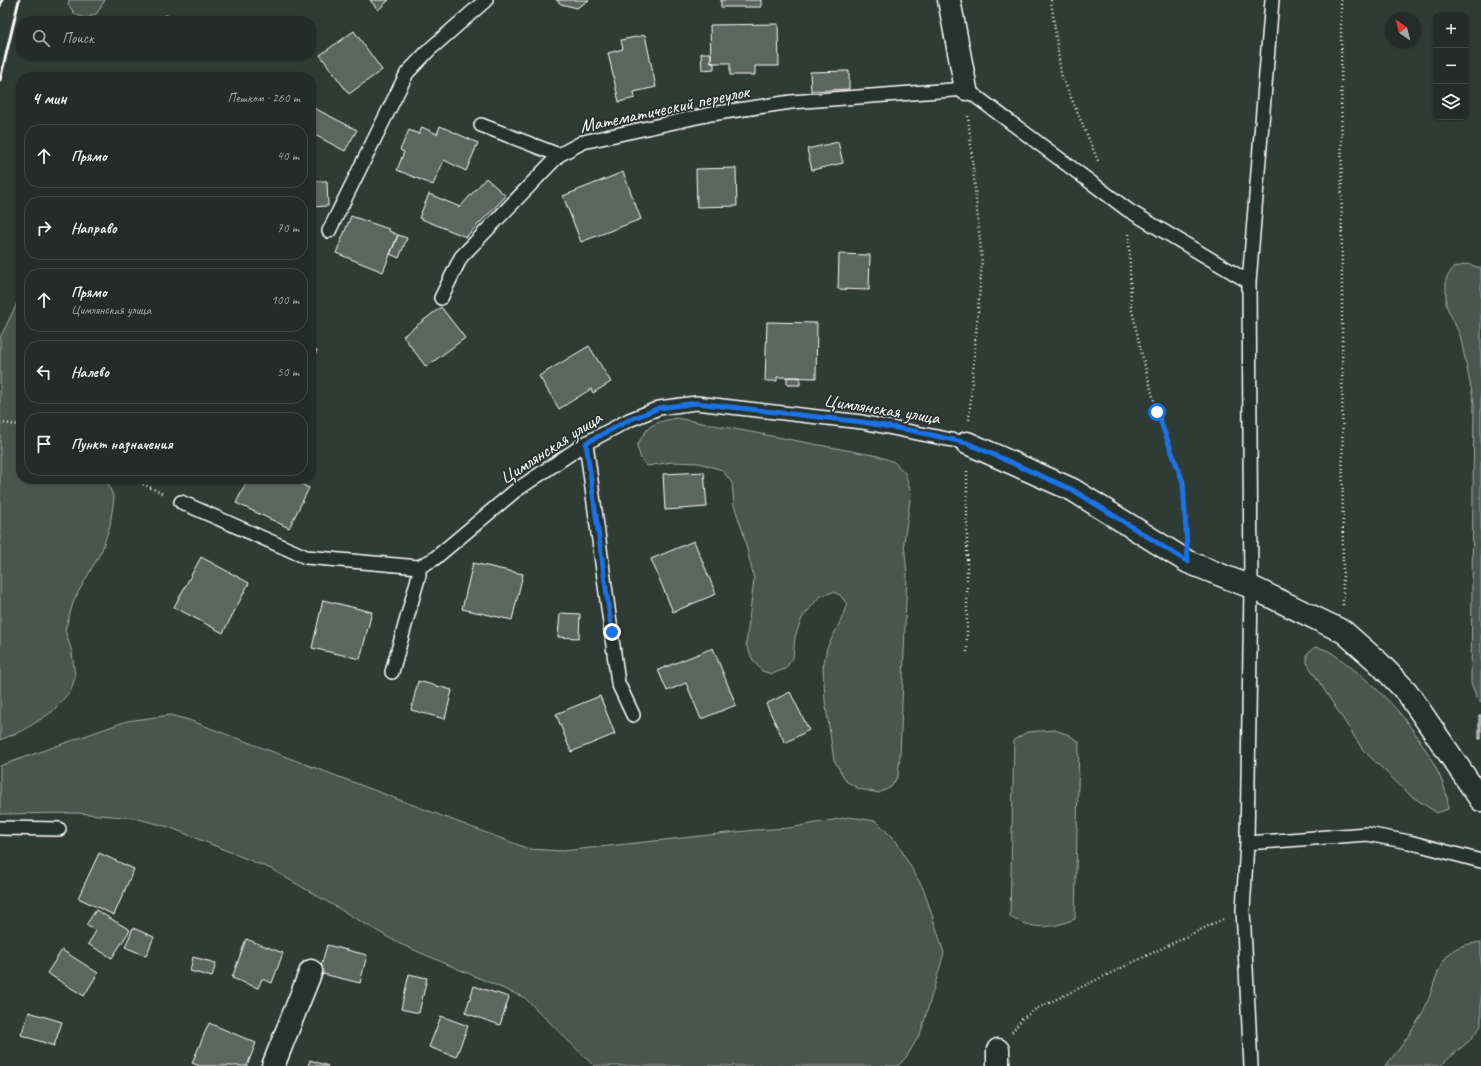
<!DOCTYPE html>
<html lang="ru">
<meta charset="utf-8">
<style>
:root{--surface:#232c28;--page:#2f3834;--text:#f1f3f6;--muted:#a3a7a8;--line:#404845}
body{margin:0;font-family:Caveat,sans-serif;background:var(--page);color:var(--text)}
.controls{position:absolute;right:12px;top:12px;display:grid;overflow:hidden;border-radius:8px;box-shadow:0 1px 3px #0004}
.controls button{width:36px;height:36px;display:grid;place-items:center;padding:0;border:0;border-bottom:1px solid var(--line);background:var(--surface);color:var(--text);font:20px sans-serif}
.compass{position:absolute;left:1385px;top:12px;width:36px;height:36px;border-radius:50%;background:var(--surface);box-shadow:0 1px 3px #0004;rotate:325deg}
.stop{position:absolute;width:12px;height:12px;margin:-9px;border:3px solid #1a73e8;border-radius:50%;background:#fff}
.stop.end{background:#1a73e8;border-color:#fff;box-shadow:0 1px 4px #0008}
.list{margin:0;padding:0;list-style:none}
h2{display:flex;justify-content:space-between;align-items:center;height:52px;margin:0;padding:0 16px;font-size:17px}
h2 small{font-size:13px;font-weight:400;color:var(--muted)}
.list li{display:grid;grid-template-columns:26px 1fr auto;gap:12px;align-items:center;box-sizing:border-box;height:64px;margin:0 8px 8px;padding:0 8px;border:1px solid var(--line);border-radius:16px}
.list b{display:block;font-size:15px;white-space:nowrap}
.list p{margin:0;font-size:13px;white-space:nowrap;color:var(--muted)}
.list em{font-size:13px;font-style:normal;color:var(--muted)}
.icon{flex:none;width:22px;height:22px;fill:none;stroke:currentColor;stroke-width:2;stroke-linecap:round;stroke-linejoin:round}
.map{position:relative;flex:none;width:1481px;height:1066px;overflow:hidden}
.search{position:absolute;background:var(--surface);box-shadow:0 1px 3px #0004;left:16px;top:16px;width:300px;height:44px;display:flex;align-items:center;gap:10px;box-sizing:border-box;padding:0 14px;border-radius:16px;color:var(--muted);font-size:15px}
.panel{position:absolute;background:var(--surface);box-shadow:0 1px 3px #0004;left:16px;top:72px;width:300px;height:412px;border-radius:16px}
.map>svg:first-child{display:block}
</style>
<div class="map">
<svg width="1481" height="1066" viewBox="0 0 1481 1066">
<rect width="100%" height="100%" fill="#2f3b35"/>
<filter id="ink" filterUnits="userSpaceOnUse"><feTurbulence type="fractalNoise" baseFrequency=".025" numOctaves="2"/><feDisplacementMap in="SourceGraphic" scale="8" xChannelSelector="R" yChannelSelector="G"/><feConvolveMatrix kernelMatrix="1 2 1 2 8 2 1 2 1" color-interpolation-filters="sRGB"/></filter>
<g filter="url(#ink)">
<path fill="#4a544f" stroke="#a4aaa7" d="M 69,0 L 105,0 L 97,13 L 86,19 L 75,14 L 68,4 Z
M 1467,264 L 1481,268 L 1481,702 L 1477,698 L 1471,683 L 1474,402 L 1460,335 L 1446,305 L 1446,279 L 1453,268 Z
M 21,295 L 21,479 L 106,479 L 114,498 L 110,525 L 102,550 L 74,600 L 65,630 L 72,652 L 75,677 L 71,690 L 52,712 L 24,730 L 0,740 L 0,338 Z
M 676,418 L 878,456 L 894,462 L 905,473 L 911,493 L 904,542 L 907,575 L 900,756 L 898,776 L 891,787 L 879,793 L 859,789 L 846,781 L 834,760 L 825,700 L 823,667 L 827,648 L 841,620 L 847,604 L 840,595 L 833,592 L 819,597 L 802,618 L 795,637 L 793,658 L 785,669 L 772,674 L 762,671 L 753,660 L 746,645 L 754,579 L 743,532 L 734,505 L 732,483 L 722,470 L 699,463 L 672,462 L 647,466 L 641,459 L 637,446 C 648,424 653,423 676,418 Z
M 1315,647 C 1321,648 1328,650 1332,653 C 1355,669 1378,689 1397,710 C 1415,730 1450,782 1448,809 L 1437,813 L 1410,795 L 1363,750 L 1307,663 L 1307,654 Z
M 170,715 L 189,720 L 529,849 L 563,851 L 755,830 L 789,828 L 849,817 L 876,821 L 896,841 L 924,890 L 944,953 L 921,1032 L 907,1056 L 898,1066 L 594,1066 L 525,998 L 398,943 L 271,869 L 169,827 L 134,818 L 77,813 L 0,814 L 0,766 L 127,721 Z
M 1055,730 L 1069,735 L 1079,742 L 1075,919 C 1051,929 1034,930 1010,917 L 1014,740 L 1027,732 Z
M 1481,942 L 1481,1026 L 1469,1041 L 1440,1066 L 1385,1066 C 1399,1051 1419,1022 1427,1003 C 1434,987 1437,965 1450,953 C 1459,945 1469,944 1481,942 Z"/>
<path fill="#5b6661" stroke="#fff" d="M 370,0 L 389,0 L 378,10 Z
M 556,0 L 589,0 L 577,8 L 561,4 Z
M 721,0 L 761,0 L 761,7 L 721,7 Z
M 165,15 L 185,21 L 163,21 Z
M 778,24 L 779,66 L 755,66 L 755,75 L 730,75 L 730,63 L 711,63 L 710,25 Z
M 354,31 L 382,70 L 349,94 L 320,55 Z
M 645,35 L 656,87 L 634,92 L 635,98 L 619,102 L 608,53 L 623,49 L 621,40 Z
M 701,53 L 711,53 L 711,63 L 714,63 L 714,69 L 702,70 Z
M 849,71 L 849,89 L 811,91 L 810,72 Z
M 314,108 L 357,130 L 345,151 L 311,133 L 311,114 Z
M 440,126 L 478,143 L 466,171 L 444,160 L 433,185 L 397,170 L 404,152 L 400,150 L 409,130 L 419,134 L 422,127 L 437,134 Z
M 838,142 L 843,163 L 812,170 L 807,149 Z
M 736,168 L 737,206 L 697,207 L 696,169 Z
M 623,172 L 641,219 L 581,242 L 563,196 Z
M 486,178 L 506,196 L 466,237 L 419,218 L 429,194 L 460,207 Z
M 311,181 L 327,181 L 328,206 L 311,207 Z
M 351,216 L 389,229 L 389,231 L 398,235 L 383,272 L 336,253 Z
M 398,235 L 407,238 L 399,258 L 390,254 Z
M 839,254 L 870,255 L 869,290 L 838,289 Z
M 441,307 L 465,338 L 426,367 L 403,336 Z
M 767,322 L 817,323 L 816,378 L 777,377 L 777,381 L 765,381 Z
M 589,346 L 611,382 L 593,393 L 591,389 L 559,409 L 539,376 Z
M 311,348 L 317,350 L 311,366 Z
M 787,377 L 800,377 L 800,385 L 787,385 Z
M 704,472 L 707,507 L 665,510 L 663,474 Z
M 248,479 L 291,479 L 309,488 L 289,528 L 236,503 Z
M 694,541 L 716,594 L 673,612 L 651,559 Z
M 201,557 L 249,583 L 223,633 L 174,607 Z
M 473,563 L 523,574 L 512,620 L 462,609 Z
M 323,600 L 372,612 L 360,659 L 312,648 Z
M 560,613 L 580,614 L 579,638 L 558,637 Z
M 713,648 L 736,705 L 701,719 L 686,683 L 667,691 L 658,670 Z
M 418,681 L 452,690 L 445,719 L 411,710 Z
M 790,692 L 809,730 L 785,743 L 766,704 Z
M 600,696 L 615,734 L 571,752 L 556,714 Z
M 1479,715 L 1481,715 L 1481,739 L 1479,739 Z
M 99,853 L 134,869 L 114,915 L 78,898 Z
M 96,910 L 130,930 L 112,958 L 88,944 L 96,931 L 86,925 Z
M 133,928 L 154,937 L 146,956 L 125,947 Z
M 246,939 L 283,953 L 272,983 L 262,979 L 258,988 L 232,978 Z
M 327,945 L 367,955 L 360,983 L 319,973 Z
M 62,950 L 98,973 L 84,996 L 47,973 Z
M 193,957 L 216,963 L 212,977 L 190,971 Z
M 409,974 L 427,978 L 419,1013 L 401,1009 Z
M 474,986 L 509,997 L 500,1025 L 465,1013 Z
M 29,1012 L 62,1022 L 54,1046 L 21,1035 Z
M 441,1016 L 468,1026 L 456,1057 L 429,1047 Z
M 209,1023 L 256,1043 L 247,1066 L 200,1066 L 192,1063 Z
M 310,1060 L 328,1066 L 308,1066 Z"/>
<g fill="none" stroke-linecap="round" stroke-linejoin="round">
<defs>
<path id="lane" d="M 481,125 L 559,155
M 329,231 L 407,73 L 429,50 L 486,0
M 441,298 L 461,257 L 559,155 L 583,142 L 711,114 L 791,102 L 966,89 L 1128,210 L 1249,282
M 586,443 L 618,683 L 633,715
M 181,502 L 306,557 L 419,567 L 434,559 L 515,491 L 586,443 L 629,420 L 659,408 L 696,403 L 862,422 L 967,443
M 392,672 L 419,575 L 419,567
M 0,828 L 59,829
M 1247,843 L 1367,834 L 1409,842 L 1481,861
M 1251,1066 L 1243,910 L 1247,843 L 1251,587 L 1249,282 L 1272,0"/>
<path id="street" d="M 949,0 L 966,89
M 967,443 L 1073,490 L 1188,562 L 1251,587 L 1344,632 L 1378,662 L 1407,692 L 1481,800
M 273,1066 L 311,971
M 998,1066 L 998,1050"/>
</defs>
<use href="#lane" stroke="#fff" stroke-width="16"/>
<use href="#street" stroke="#fff" stroke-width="25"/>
<path stroke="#fff" stroke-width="2.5" stroke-dasharray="1 3" stroke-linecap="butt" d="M 1051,0 L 1061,74 L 1099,163
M 1341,0 L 1343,606
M 968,116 L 982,262 L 969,420
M 1129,234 L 1131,306 L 1142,355 L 1157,412 L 1183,482 L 1186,533
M 0,423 L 21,425
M 132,479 L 164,494
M 967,652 L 967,468
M 1012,1032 L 1022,1019 L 1036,1009 L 1225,918"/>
<use href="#lane" stroke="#26332d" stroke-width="13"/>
<use href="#street" stroke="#26332d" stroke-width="22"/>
<path stroke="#fff" stroke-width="3" d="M 0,6 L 2,0
M 0,80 L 19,0"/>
</g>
</g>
<g fill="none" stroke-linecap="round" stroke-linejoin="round" filter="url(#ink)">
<path stroke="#1a73e8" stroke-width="5" d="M 612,632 L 586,443 L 629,420 L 659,408 L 696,403 L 862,422 L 914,431 L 967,443 L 1073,490 L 1188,562 L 1183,482 L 1157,412"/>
</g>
<g text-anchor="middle" stroke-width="3.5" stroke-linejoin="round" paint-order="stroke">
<g font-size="19" fill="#fff" stroke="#26332d">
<text transform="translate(664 108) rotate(-12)" y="7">Математический переулок</text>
<text transform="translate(882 408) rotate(9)" y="7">Цимлянская улица</text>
<text transform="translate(550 447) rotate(-33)" y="7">Цимлянская улица</text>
</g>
</g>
</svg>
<div class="controls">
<button>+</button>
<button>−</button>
<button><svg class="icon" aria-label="layers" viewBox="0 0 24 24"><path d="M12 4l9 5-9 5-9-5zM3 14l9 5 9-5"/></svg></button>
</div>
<svg class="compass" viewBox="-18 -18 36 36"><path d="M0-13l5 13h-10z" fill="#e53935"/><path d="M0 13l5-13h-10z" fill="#a3a7a8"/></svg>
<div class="stop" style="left:1157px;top:412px"></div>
<div class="stop end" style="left:612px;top:632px"></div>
<div class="search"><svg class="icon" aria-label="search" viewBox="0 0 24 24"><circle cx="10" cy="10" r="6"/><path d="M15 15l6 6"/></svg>Поиск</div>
<section class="panel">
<h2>4 мин<small>Пешком · 260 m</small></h2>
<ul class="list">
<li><svg class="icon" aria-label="ahead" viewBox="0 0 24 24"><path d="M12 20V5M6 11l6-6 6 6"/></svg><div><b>Прямо</b></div><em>40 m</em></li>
<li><svg class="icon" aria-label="right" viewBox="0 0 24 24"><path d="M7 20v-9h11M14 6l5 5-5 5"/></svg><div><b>Направо</b></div><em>70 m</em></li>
<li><svg class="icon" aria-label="ahead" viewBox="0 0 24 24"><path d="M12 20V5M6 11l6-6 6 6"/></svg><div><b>Прямо</b><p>Цимлянская улица</p></div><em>100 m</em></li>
<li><svg class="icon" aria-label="left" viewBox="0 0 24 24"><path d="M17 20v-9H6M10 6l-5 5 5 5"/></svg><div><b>Налево</b></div><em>50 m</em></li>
<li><svg class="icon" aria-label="arrive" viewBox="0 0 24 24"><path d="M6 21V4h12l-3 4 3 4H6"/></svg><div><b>Пункт назначения</b></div></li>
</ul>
</section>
</div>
